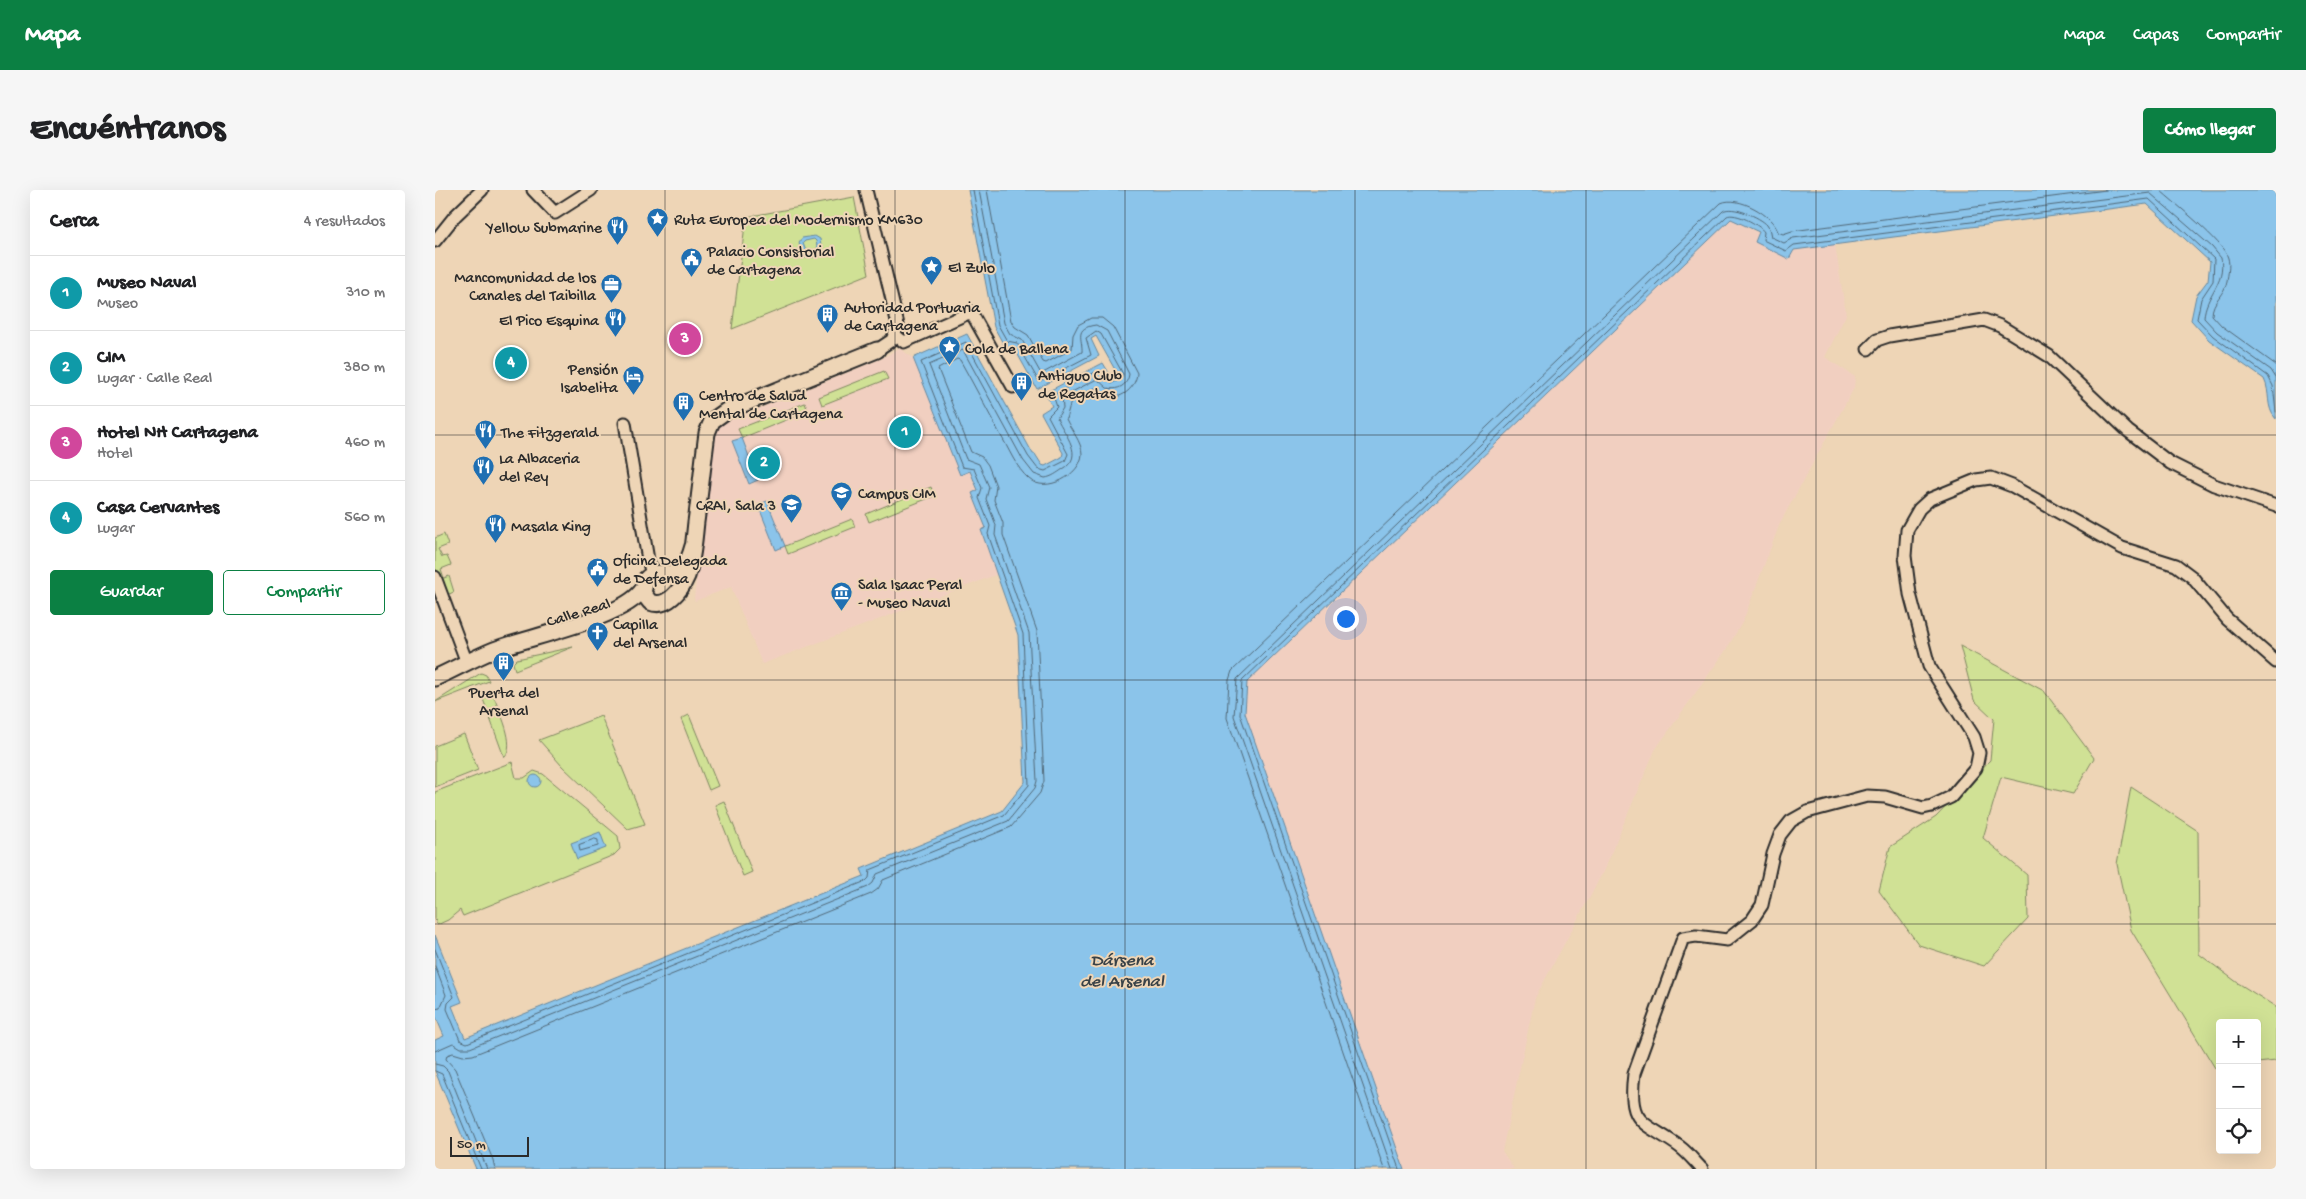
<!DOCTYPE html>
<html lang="es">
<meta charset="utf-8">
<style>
:root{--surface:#fff;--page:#f6f6f6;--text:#202124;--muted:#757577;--line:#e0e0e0;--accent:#0b8043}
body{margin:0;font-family:"Gochi Hand",sans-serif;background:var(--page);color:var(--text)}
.controls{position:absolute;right:15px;bottom:15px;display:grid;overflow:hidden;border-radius:5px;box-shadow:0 5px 20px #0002}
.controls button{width:45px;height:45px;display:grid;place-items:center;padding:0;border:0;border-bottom:1px solid var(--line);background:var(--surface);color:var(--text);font:25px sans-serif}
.scale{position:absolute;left:15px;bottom:12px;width:79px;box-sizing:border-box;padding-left:5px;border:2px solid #2b2b2b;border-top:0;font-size:14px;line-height:18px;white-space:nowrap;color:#2b2b2b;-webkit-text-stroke:4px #eed5b6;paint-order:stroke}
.you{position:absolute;left:910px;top:428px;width:18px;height:18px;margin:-12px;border:4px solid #fff;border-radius:50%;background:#1a73e8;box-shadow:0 0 0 8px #1a73e833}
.badge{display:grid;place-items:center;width:32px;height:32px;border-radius:50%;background:var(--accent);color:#fff;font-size:16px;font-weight:700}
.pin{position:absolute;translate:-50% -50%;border:2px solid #fff;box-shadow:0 1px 5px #0006}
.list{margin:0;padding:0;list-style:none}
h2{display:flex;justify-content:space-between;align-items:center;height:65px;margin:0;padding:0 20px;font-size:21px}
h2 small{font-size:16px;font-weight:400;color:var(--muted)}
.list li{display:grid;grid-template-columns:32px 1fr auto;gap:15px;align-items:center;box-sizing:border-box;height:75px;padding:0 20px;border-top:1px solid var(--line)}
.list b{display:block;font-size:19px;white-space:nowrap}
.list p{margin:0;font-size:16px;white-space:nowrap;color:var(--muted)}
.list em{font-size:16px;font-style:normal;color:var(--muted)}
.actions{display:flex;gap:10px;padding:15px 20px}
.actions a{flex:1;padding:11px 0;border:1px solid var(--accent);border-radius:5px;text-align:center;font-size:18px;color:var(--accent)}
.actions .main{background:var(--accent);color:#fff}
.icon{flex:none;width:28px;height:28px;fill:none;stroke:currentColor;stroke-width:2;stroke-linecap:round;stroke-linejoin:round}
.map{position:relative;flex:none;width:1841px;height:979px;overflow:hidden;border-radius:5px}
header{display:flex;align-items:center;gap:30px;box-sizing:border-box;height:70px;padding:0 25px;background:var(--accent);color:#fff}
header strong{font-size:24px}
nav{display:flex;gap:28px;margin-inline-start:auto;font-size:18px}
.intro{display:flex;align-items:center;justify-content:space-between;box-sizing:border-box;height:120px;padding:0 30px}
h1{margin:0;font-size:35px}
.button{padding:12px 22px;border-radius:5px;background:var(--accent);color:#fff;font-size:18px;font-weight:700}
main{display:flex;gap:30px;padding:0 30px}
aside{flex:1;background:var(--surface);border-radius:5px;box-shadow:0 5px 20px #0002}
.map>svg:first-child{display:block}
</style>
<header>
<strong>Mapa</strong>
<nav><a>Mapa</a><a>Capas</a><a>Compartir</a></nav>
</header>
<div class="intro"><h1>Encuéntranos</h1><a class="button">Cómo llegar</a></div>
<main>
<aside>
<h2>Cerca<small>4 resultados</small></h2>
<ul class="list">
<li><span class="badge" style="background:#0f9aa8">1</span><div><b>Museo Naval</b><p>Museo</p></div><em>310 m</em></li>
<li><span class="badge" style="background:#0f9aa8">2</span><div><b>CIM</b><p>Lugar · Calle Real</p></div><em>380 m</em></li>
<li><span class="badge" style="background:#d1479c">3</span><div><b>Hotel NH Cartagena</b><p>Hotel</p></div><em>460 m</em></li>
<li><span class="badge" style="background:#0f9aa8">4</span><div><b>Casa Cervantes</b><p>Lugar</p></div><em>560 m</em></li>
</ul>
<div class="actions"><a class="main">Guardar</a><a>Compartir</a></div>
</aside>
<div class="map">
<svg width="1841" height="979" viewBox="0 0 1841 979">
<rect width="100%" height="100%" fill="#eed5b6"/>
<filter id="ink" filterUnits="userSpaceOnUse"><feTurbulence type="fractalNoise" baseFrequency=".02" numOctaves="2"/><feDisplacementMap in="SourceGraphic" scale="10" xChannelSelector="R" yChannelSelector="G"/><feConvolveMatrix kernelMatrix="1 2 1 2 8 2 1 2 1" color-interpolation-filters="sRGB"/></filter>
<g filter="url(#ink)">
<path fill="#f1cfc0" d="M 1296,29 L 1324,43 L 1320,52 L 1354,68 L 1359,60 L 1400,54 L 1411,125 L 1390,167 L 1420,187 L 1419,198 L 1345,333 L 1308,431 L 1291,460 L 1220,560 L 1168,682 L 1100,808 L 1067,961 L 1079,979 L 969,979 L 810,523 L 812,492 Z
M 464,158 L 478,168 L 525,285 L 535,281 L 543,301 L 537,304 L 551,339 L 546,340 L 563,384 L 327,474 L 296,397 L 260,411 L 259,408 L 279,244 L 282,238 L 291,232 L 446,169 Z"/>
<path fill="#d0e195" stroke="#7e8660" d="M 419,7 L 434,84 L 297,139 L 311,27 Z
M 449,181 L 453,189 L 387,215 L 384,207 Z
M 370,213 L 373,221 L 307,248 L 303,239 Z
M 496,297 L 499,306 L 434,332 L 431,324 Z
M 417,329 L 420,337 L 353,364 L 350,356 Z
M 9,344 L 13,355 L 3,359 L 7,367 L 12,366 L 16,375 L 6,379 L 9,388 L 14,386 L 19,402 L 9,406 L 0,381 L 0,348 Z
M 1525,456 L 1609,501 L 1659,568 L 1638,604 L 1566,587 L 1548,648 L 1592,685 L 1593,729 L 1549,776 L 1484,755 L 1444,701 L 1455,657 L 1501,627 L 1555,570 L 1559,529 L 1539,510 Z
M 138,457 L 80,480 L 78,473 L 82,469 Z
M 46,483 L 51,485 L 54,491 L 0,512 Z
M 58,505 C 64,520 82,556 69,567 L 48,509 Z
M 254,525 L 283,596 L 274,600 L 246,529 Z
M 166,526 L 210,634 L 193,639 L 127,576 L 104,550 Z
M 29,544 L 43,580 L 0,597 L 0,556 Z
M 77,572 L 81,588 L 89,588 L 99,581 L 108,584 L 183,646 L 185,659 L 179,665 L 28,726 L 25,720 L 13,730 L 2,735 L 0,729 L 0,602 Z
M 1696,597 L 1763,641 L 1764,764 L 1803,793 L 1841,817 L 1841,871 L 1822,873 L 1822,833 L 1785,833 L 1785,878 L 1780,878 L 1696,740 L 1682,674 Z
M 289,611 L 317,682 L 308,686 L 280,615 Z"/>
<path fill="#8bc4ea" stroke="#65879e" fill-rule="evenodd" d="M 533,0 L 1841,0 L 1841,229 C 1830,217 1836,203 1829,189 L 1774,150 L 1756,130 L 1761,106 L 1773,90 L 1775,72 L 1712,14 L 1359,60 L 1354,69 L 1320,52 L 1324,42 L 1296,29 L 812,492 L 810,523 L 969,979 L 41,979 L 0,881 L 0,850 L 9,846 L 0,825 L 0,745 L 27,812 L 17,816 L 30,848 L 429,686 L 426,679 L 567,621 L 590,592 L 583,445 L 546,340 L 551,338 L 537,303 L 543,300 L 535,281 L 525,285 L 478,168 L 532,144 L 598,264 L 600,264 L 607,275 L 610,276 L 627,267 L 628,263 L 606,223 L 617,216 L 610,203 L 668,173 L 677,188 L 683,185 L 661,146 L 656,149 L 664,166 L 602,199 L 578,156 L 571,159 L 559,137 Z
M 380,46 L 385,49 L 387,62 L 384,66 L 371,68 L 366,65 L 364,52 L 367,48 ZM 379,49 L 381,51 L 383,61 L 372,64 L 368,53 L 370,51 Z
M 307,248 L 323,290 L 314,294 L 297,251 Z
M 332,311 L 350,356 L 341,360 L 323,315 Z
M94 591a6 6 0 1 1 12 0a6 6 0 1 1-12 0Z
M 165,642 L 171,658 L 142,669 L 136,653 Z"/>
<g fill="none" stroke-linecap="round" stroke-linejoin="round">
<path stroke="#516877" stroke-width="1" d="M 1725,0 C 1739,13 1789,52 1793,68 C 1795,75 1793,84 1792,91 C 1790,104 1777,111 1777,125 L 1787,136 L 1841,175
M 160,649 L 163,650 L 163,656 L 145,661 L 144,655 Z
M 0,759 L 19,807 L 13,813 L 12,819 L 25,850 L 32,853 L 431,691 L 434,688 L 435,680 L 569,625 L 594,595 L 588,444 L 553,344 L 555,336 L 544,308 L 547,298 L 539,279 L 527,277 L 486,172 L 531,152 L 593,266 L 603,279 L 610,281 L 630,271 L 633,264 L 613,226 L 622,217 L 618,205 L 664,180 L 677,193 L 686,189 L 688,184 L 666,144 L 661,141 L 651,148 L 656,165 L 606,191 L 603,190 L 582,153 L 572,151 L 563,135 L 538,0
M 0,776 L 11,805 L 5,818 L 0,819
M 0,861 L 18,853 L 26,858 L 35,858 L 433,697 L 438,693 L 442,684 L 573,631 L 600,598 L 602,591 L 594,443 L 560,345 L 561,335 L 551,309 L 554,297 L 544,274 L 531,269 L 494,175 L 528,160 L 588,270 L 599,284 L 610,288 C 617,287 622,283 628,279 C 650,266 630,245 622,228 L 628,218 L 627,207 L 662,189 L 672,198 C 683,201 693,195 694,184 L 672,141 L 661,135 C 638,138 648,149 647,162 L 608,183 L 605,182 L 587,150 L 575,144 L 569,133 L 544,0
M 0,874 L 8,876 L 13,881 L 52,979
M 0,881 L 7,884 L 46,979
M 60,979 L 58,970 L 20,879 L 11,869 L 12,865 L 18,863 L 28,866 L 38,865 L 436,704 L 443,699 L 448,690 L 576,637 L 605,603 L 609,591 L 602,441 L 568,345 L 568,333 L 559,310 L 561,296 L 553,275 L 547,267 L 536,262 L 503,179 L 522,169 L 525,170 C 539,195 552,220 565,244 C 574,259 581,278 594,289 C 611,304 646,285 647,264 C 647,252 636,240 631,229 L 636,211 L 660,198 C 664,201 668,205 674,207 C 688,209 701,197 702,183 L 678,137 L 667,128 L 656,128 L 643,135 L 638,145 L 637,159 L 611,173 L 608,172 L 593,145 L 580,137 L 576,131 L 552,0
M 949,979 L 792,528 L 794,490 L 797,481 L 1286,13 C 1303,5 1338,25 1343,42 L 1348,44 L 1357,41 L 1671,0
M 957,979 L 799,526 L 802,489 L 1288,21 C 1297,15 1325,27 1332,35 C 1335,39 1335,43 1336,47 L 1349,53 L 1358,48 L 1715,3 L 1777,57 L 1786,68 C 1791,93 1770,105 1769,128 L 1782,142 L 1836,180 L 1841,188
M 964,979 L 805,524 L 807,491 L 1292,26 C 1300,22 1324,34 1329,42 L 1328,50 L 1351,61 L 1359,55 L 1714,9 L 1779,69 L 1778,91 L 1766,109 L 1762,129 L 1778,146 L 1833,186 L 1838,196 L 1841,222"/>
<defs>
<path id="street" d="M 98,0 L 120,23 L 156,0
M 431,0 L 463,135 L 457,150 L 442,160
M 0,51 L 20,26 L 47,0
M 460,145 L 469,152 L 536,122 L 578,197
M 1433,159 L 1442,150 L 1454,146 L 1549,130 L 1565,136 L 1614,166 L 1693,241 L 1735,273 L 1779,295 L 1841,316
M 190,233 L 213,370 L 217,384
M 0,387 L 32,473
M 1267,979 C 1260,972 1253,963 1245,957 C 1210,931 1192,937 1199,884 L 1248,748 L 1261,746 L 1292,750 L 1317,730 L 1327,715 L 1338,664 L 1345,645 L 1356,631 L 1372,622 L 1432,606 L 1450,607 L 1488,618 L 1497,616 L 1516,607 L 1541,578 L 1544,563 L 1539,547 L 1494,476 L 1475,404 L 1470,366 L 1472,340 L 1484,319 L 1495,309 L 1541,290 L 1556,288 L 1577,296 L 1687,358 L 1741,375 L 1757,387 L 1792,429 L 1841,472"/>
<path id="secondary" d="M 258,356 C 246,401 228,372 211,389 L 208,403 L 215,412 C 232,419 246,400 252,386 C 258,369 259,350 261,332 C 265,303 268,273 272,243 L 277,231 L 291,221 L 442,160
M 0,488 C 20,479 39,468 59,460 C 93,447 190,428 208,399"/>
</defs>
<use href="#street" stroke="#2b2b2b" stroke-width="15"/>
<use href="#secondary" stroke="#2b2b2b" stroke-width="19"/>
<use href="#street" stroke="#eed5b6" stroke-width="11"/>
<use href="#secondary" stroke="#eed5b6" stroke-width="15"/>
</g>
</g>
<path fill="none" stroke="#2b2b2b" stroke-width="1" stroke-opacity="0.55" d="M 230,0 L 230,979M 460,0 L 460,979M 690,0 L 690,979M 920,0 L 920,979M 1151,0 L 1151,979M 1381,0 L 1381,979M 1611,0 L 1611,979M 0,245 L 1841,245M 0,490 L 1841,490M 0,734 L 1841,734"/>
<defs>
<symbol id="sight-pin" viewBox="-11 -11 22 30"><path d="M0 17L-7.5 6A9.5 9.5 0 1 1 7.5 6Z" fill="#1f6fb2" stroke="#eed5b6"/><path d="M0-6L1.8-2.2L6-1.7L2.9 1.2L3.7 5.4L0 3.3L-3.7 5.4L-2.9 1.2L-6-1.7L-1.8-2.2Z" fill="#fff"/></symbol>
<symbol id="restaurant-pin" viewBox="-11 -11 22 30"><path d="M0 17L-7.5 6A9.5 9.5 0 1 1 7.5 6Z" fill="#1f6fb2" stroke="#eed5b6"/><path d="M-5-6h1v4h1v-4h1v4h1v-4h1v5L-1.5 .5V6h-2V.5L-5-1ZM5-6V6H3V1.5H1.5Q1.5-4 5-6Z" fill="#fff"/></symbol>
<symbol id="civic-pin" viewBox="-11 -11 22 30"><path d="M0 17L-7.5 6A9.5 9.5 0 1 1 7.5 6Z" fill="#1f6fb2" stroke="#eed5b6"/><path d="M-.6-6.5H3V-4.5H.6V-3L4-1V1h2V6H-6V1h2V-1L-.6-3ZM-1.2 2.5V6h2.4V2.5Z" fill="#fff"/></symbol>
<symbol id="office-pin" viewBox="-11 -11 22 30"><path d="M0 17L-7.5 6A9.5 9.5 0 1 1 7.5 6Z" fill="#1f6fb2" stroke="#eed5b6"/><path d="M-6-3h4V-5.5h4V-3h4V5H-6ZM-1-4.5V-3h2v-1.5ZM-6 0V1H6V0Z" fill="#fff"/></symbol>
<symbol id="building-pin" viewBox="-11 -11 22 30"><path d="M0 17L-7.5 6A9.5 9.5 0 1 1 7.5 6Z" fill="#1f6fb2" stroke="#eed5b6"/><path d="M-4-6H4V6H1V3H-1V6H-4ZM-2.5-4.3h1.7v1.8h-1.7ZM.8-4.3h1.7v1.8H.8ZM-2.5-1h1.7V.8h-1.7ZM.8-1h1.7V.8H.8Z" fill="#fff"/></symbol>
<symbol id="hotel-pin" viewBox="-11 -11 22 30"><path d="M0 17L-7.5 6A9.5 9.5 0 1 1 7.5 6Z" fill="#1f6fb2" stroke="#eed5b6"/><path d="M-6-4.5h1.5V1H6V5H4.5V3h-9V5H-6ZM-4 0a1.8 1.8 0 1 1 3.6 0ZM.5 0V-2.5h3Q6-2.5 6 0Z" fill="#fff"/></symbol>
<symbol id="university-pin" viewBox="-11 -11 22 30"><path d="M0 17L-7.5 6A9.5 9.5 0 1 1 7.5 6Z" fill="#1f6fb2" stroke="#eed5b6"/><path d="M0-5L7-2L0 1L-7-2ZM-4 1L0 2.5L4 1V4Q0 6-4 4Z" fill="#fff"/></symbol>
<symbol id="museum-pin" viewBox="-11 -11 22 30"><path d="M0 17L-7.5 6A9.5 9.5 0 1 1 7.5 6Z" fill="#1f6fb2" stroke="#eed5b6"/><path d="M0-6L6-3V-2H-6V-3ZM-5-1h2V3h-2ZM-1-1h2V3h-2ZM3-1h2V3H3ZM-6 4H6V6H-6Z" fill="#fff"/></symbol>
<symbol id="church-pin" viewBox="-11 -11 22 30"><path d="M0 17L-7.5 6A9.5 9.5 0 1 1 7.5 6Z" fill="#1f6fb2" stroke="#eed5b6"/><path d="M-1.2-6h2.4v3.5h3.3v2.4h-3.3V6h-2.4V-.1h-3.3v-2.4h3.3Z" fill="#fff"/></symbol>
</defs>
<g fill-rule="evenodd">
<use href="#sight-pin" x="210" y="16" width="25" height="34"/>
<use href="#restaurant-pin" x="170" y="24" width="25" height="34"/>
<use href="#civic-pin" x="244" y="56" width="25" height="34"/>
<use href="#sight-pin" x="484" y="64" width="25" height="34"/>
<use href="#office-pin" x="164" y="82" width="25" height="34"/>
<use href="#building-pin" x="380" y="112" width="25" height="34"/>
<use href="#restaurant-pin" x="168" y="116" width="25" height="34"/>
<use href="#sight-pin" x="502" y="144" width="25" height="34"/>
<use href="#hotel-pin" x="186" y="174" width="25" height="34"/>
<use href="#building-pin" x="574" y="180" width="25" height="34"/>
<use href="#building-pin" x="236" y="200" width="25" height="34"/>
<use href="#restaurant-pin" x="38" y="228" width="25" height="34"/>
<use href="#restaurant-pin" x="36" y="264" width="25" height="34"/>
<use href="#university-pin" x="394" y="290" width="25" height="34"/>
<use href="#university-pin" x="344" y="302" width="25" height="34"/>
<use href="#restaurant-pin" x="48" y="322" width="25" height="34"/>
<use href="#civic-pin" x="150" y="366" width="25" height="34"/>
<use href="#museum-pin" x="394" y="390" width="25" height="34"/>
<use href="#church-pin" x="150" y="430" width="25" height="34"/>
<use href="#building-pin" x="56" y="460" width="25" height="34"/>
</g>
<g text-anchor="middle" stroke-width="4" stroke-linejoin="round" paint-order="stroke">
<g font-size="16" fill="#2b2b2b" stroke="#eed5b6" text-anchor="start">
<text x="239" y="34">Ruta Europea del Modernismo KM630</text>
<text x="167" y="42" text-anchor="end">Yellow Submarine</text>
<text x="272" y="66">Palacio Consistorial<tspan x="272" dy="18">de Cartagena</tspan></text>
<text x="513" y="82">El Zulo</text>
<text x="161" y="92" text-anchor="end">Mancomunidad de los<tspan x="161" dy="18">Canales del Taibilla</tspan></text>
<text x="409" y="122">Autoridad Portuaria<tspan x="409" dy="18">de Cartagena</tspan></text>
<text x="164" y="135" text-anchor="end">El Pico Esquina</text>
<text x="530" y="163">Cola de Ballena</text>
<text x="183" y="184" text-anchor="end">Pensión<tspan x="183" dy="18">Isabelita</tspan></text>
<text x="603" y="190">Antiguo Club<tspan x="603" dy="18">de Regatas</tspan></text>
<text x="264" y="210">Centro de Salud<tspan x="264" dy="18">Mental de Cartagena</tspan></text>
<text x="66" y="247">The Fitzgerald</text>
<text x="64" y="273">La Albaceria<tspan x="64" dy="18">del Rey</tspan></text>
<text x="423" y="308">Campus CIM</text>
<text x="341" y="320" text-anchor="end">CRAI, Sala 3</text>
<text x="76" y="341">Masala King</text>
<text x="178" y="375">Oficina Delegada<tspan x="178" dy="18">de Defensa</tspan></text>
<text x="423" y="399">Sala Isaac Peral<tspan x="423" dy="18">- Museo Naval</tspan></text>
<text x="178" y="439">Capilla<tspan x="178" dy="18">del Arsenal</tspan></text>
<text x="69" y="507" text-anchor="middle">Puerta del<tspan x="69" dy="18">Arsenal</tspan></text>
</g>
<g font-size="16" fill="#2b2b2b" stroke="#eed5b6">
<text transform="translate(143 421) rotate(-17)" y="6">Calle Real</text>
</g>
<g font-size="18" font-style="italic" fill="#394248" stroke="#eed5b6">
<text x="687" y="775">Dársena<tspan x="687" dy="21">del Arsenal</tspan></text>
</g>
</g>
</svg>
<div class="controls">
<button>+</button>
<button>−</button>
<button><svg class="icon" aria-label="locate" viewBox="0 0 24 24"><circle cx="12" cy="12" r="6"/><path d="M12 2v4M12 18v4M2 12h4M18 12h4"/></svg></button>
</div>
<div class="scale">50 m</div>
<div class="you"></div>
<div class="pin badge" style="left:470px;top:242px;background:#0f9aa8">1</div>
<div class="pin badge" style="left:329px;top:273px;background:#0f9aa8">2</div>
<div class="pin badge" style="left:250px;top:149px;background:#d1479c">3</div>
<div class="pin badge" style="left:76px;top:173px;background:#0f9aa8">4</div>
</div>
</main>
